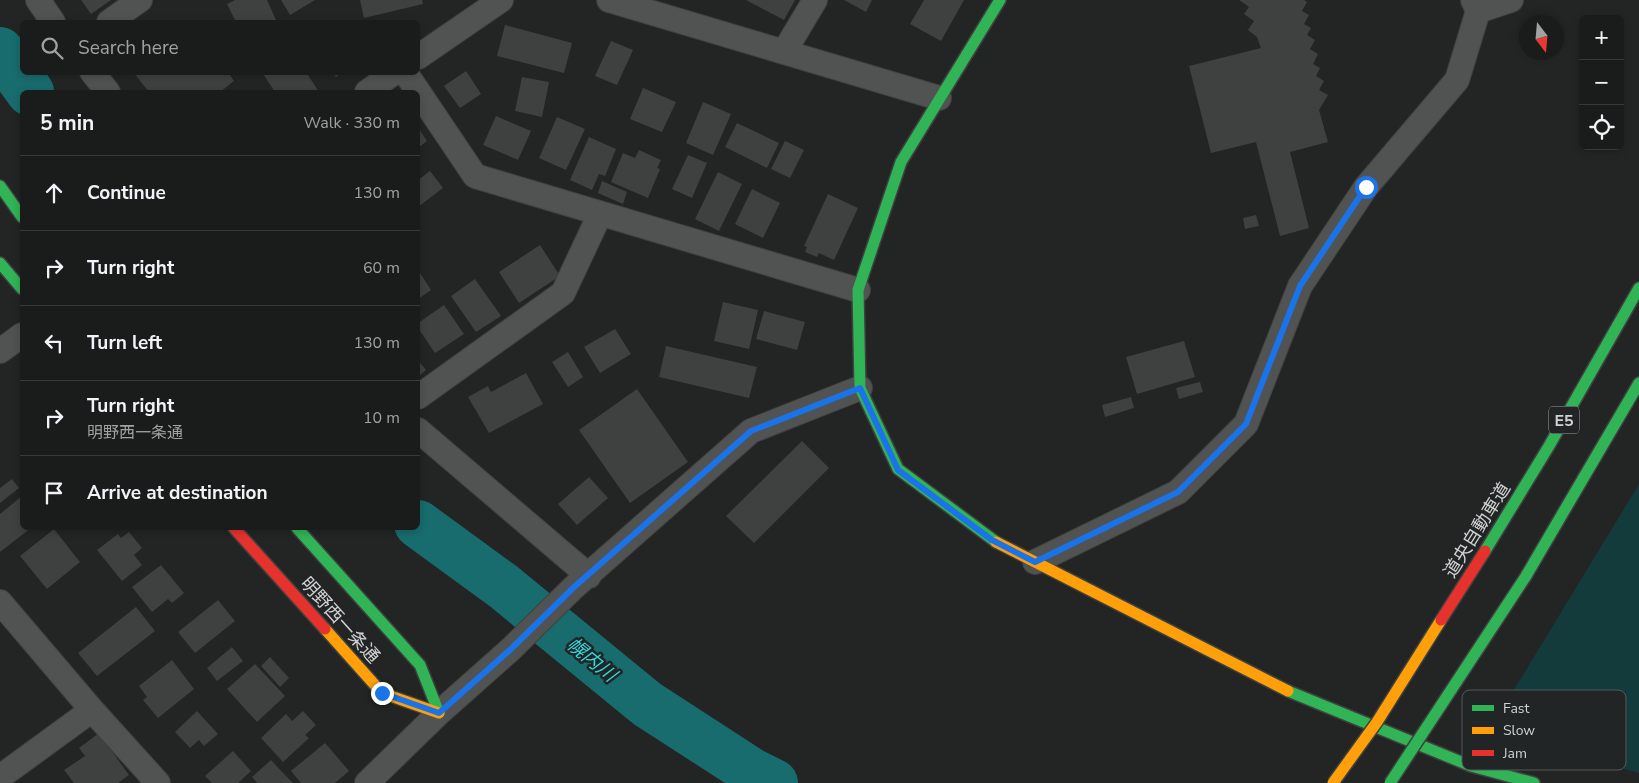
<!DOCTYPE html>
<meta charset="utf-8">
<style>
:root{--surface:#1a1b1b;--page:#232424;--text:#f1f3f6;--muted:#9fa1a3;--line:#38393a}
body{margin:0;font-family:"Nunito Sans","Noto Sans JP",sans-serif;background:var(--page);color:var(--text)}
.controls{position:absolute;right:15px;top:15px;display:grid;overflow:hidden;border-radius:8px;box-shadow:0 2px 8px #0003}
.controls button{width:45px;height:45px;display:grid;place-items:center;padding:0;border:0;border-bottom:1px solid var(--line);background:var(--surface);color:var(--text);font:25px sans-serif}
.compass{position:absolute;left:1519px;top:15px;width:45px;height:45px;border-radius:50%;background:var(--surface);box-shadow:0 2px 8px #0003;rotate:164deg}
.stop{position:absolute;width:15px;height:15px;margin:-11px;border:4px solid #1a73e8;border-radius:50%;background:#fff}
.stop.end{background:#1a73e8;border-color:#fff;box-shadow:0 1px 5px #0008}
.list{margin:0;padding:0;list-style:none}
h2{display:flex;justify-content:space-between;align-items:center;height:65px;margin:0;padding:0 20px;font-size:21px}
h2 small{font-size:16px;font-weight:400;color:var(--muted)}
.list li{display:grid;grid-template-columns:32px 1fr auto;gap:15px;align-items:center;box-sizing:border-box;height:75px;padding:0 20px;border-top:1px solid var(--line)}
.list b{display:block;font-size:19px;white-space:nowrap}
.list p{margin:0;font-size:16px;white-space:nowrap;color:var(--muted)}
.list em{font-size:16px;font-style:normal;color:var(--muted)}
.icon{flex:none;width:28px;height:28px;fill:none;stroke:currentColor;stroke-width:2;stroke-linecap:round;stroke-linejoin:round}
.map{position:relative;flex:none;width:1639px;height:783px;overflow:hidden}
.search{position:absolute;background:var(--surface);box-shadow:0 2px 8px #0003;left:20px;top:20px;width:400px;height:55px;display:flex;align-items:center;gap:12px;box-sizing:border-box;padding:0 18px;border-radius:8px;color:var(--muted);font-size:19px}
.panel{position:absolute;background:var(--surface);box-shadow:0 2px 8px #0003;left:20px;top:90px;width:400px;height:440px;border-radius:8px}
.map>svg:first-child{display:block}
</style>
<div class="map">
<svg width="1639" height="783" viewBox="0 0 1639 783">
<rect width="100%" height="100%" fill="#232424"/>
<path fill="#143b3c" d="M 1639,484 L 1639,773 L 1489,731 Z"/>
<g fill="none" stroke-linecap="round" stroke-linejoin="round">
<path stroke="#186c6e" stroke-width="48" d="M 0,51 L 30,92
M 418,524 L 503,586 L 647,704 L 752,772 L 774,783"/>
</g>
<path fill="#3f4040" d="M 81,0 L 111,0 L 91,14 Z
M 235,0 L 267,0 L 276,20 L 272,22 L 236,22 L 227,4 Z
M 281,0 L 315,0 L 290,15 Z
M 360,0 L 422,0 L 423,4 L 364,18 Z
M 746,0 L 795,0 L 784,20 Z
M 844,0 L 872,0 L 866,12 Z
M 924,0 L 964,0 L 941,41 L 910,24 Z
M 1239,0 L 1304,0 L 1307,2 L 1302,11 L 1309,15 L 1304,24 L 1311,28 L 1307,35 L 1315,40 L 1310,49 L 1318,54 L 1313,64 L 1320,68 L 1316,76 L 1324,81 L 1319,90 L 1328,95 L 1319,110 L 1328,142 L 1290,152 L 1309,228 L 1280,236 L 1256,142 L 1211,153 L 1189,66 L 1261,48 L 1257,37 L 1248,30 L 1254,21 L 1244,14 L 1249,7 Z
M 505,25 L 572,43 L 564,73 L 497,56 Z
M 611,41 L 633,50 L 617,85 L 595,76 Z
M 466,71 L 481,94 L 460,108 L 444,86 Z
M 133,72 L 228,72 L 234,81 L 220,92 L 149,92 Z
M 266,72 L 306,72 L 319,92 L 275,92 L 263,74 Z
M 332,72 L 343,72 L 336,77 Z
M 522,77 L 549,82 L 542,117 L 515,111 Z
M 643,88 L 676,102 L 662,132 L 630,119 Z
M 703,102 L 731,114 L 713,155 L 686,143 Z
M 496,116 L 531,131 L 518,160 L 483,145 Z
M 557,117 L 585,129 L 566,170 L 539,158 Z
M 737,123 L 779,143 L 767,168 L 725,147 Z
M 419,129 L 427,141 L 418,148 L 418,130 Z
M 589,137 L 616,149 L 605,176 L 599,174 L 592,190 L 570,180 Z
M 785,141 L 804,150 L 790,178 L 771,169 Z
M 639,150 L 661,160 L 657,168 L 660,169 L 648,198 L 611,182 L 623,153 L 635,158 Z
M 688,155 L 707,163 L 692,198 L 672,189 Z
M 430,171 L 443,188 L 418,207 L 418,180 Z
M 718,172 L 742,184 L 719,231 L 695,219 Z
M 602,181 L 627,192 L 623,204 L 598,193 Z
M 752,189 L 780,203 L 763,238 L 735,224 Z
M 828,194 L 858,208 L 834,260 L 819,253 L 817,257 L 805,252 L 807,247 L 804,246 Z
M 1256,215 L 1259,226 L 1245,229 L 1243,218 Z
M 540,245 L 560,276 L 519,303 L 499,272 Z
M 418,270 L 431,290 L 418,299 Z
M 475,279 L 501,316 L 476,332 L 451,296 Z
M 723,302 L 758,310 L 749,349 L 714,341 Z
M 444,305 L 464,334 L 435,353 L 418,328 L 418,323 Z
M 764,311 L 805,322 L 797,350 L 756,339 Z
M 615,329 L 631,354 L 600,373 L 584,347 Z
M 1184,341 L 1195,377 L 1137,394 L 1126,357 Z
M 666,346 L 757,367 L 749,398 L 659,377 Z
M 568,352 L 583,377 L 568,387 L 552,362 Z
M 418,360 L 426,370 L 418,377 Z
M 526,373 L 543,404 L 489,433 L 468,397 L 488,386 L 491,392 Z
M 1200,382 L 1203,392 L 1179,399 L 1176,388 Z
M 637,389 L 688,462 L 630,503 L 579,430 Z
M 1131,397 L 1134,408 L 1105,417 L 1102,405 Z
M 802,441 L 829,468 L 754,543 L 726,516 Z
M 589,477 L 608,498 L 577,525 L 558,504 Z
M 12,479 L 19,488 L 0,503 L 0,488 Z
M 22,496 L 22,528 L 31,528 L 0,552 L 0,514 Z
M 54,529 L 80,562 L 47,589 L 20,556 Z
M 129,532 L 142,548 L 134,555 L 142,565 L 122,581 L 97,550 L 118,534 L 121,538 Z
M 161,565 L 184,593 L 172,603 L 168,599 L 152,612 L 132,587 Z
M 218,600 L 235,621 L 195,653 L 178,632 Z
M 136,607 L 155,631 L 97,676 L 78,653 Z
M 232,647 L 243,661 L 217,681 L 207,668 Z
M 270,657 L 289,678 L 280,687 L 261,666 Z
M 172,660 L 194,689 L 158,718 L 143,700 L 147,697 L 139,686 Z
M 255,664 L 285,696 L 257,722 L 227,689 Z
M 197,711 L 218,734 L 204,746 L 199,740 L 190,748 L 175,732 Z
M 303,711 L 316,725 L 305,735 L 309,738 L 283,762 L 261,738 L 286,714 L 292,721 Z
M 99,733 L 129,775 L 118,783 L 74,783 L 64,770 L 85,756 L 79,748 Z
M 325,743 L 349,771 L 335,783 L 301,783 L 291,771 Z
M 233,751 L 251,771 L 238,783 L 212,783 L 205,776 Z
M 271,760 L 286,776 L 293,783 L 257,783 L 252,777 Z"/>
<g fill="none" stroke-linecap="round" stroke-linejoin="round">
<defs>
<path id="street" d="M 38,0 L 53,22
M 609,0 L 939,98
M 1478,11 L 1511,0
M 109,22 L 140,0
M 784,52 L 815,0
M 418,57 L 501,0
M 92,72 L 108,92
M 405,72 L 475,176 L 858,290
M 367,92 L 395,72
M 0,351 L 22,335
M 418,397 L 563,293 L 600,214
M 418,430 L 589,576
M 1035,562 L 1178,492 L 1246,424 L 1300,286 L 1366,187 L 1457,80 L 1478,11 L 1473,0
M 0,602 L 92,710 L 158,783
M 0,777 L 92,710
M 367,783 L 439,713 L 511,649 L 573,588 L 751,431 L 860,388"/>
<path id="fast" d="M 0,186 L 22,217
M 0,263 L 22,289
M 297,528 L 420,665 L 439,713
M 996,542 L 898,469 L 860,388 L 858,290 L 901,162 L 1000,0
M 1485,551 L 1549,446 L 1639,288
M 1526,576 L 1639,383
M 1288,691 L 1471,766 L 1534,783"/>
<path id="slow" d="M 996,542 L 1288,691
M 325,629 L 382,693 L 439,713"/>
<path id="jam" d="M 234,528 L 325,629"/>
</defs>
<use href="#street" stroke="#3f4040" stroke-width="26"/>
<use href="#fast" stroke="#3f4040" stroke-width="14"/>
<use href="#slow" stroke="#3f4040" stroke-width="14"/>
<use href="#jam" stroke="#3f4040" stroke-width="14"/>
<use href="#street" stroke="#515353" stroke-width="24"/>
<use href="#fast" stroke="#30b455" stroke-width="11"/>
<use href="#slow" stroke="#ff9f0a" stroke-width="11"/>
<use href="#jam" stroke="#e5322d" stroke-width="11"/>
<defs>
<path id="fast-bridge" d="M 1390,783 L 1526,576"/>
<path id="slow-bridge" d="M 1333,783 L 1377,722 L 1441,620"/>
<path id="jam-bridge" d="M 1441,620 L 1485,551"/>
</defs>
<use href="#fast-bridge" stroke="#3f4040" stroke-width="14" stroke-linecap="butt"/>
<use href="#slow-bridge" stroke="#3f4040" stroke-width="14" stroke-linecap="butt"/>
<use href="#jam-bridge" stroke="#3f4040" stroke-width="14" stroke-linecap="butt"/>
<use href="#fast-bridge" stroke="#30b455" stroke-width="11"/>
<use href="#slow-bridge" stroke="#ff9f0a" stroke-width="11"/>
<use href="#jam-bridge" stroke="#e5322d" stroke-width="11"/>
</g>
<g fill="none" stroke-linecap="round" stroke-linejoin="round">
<path stroke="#1a73e8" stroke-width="6" d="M 382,693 L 439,713 L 511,649 L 573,588 L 751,431 L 860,388 L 898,470 L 992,540 L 1035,562 L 1178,492 L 1246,424 L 1300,286 L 1366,187"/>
</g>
<g text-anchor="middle" stroke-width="5" stroke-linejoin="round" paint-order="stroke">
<rect fill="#222525" stroke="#9c9f9f" stroke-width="1" x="1549" y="406.5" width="30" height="27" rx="4"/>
<g font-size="16" font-weight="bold" fill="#d1d3d3">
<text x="1564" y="426">E5</text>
</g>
<g font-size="18" fill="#d1d3d3" stroke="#222525">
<text transform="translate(1477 530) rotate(-58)" y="6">道央自動車道</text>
<text transform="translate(340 620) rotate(48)" y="6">明野西一条通</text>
</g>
<g font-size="19" font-style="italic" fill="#31dbe0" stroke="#222525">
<text transform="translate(592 659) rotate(39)" y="7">幌内川</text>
</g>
</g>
<rect x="1462" y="690" width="164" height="80" rx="8" fill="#222525" stroke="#575959" stroke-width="1"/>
<rect x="1472" y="705" width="22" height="6" fill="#30b455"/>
<rect x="1472" y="727" width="22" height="7" fill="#ff9f0a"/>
<rect x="1472" y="750" width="22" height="6" fill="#e5322d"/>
<g font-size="14" fill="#d1d3d3">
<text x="1503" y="713">Fast</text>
<text x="1503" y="735">Slow</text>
<text x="1503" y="758">Jam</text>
</g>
</svg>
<div class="controls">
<button>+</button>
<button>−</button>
<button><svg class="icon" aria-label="locate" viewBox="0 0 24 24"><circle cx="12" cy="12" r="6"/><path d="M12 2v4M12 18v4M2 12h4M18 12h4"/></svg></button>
</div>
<svg class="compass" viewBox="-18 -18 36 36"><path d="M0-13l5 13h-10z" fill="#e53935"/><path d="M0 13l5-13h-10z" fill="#9fa1a3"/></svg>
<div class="stop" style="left:1366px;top:187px"></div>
<div class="stop end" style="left:382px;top:693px"></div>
<div class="search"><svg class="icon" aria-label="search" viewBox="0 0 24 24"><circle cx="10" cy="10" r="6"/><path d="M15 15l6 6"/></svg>Search here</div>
<section class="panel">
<h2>5 min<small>Walk · 330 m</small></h2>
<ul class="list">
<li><svg class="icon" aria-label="ahead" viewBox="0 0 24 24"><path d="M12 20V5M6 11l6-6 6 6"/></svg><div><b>Continue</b></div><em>130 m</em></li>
<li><svg class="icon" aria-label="right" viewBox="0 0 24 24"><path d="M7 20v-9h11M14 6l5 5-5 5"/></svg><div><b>Turn right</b></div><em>60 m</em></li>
<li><svg class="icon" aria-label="left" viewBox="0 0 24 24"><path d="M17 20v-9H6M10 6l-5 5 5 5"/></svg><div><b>Turn left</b></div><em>130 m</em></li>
<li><svg class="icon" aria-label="right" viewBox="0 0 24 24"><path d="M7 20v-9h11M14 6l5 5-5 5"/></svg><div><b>Turn right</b><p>明野西一条通</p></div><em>10 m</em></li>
<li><svg class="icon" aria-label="arrive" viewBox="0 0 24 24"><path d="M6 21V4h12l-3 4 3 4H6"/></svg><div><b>Arrive at destination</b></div></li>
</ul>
</section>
</div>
